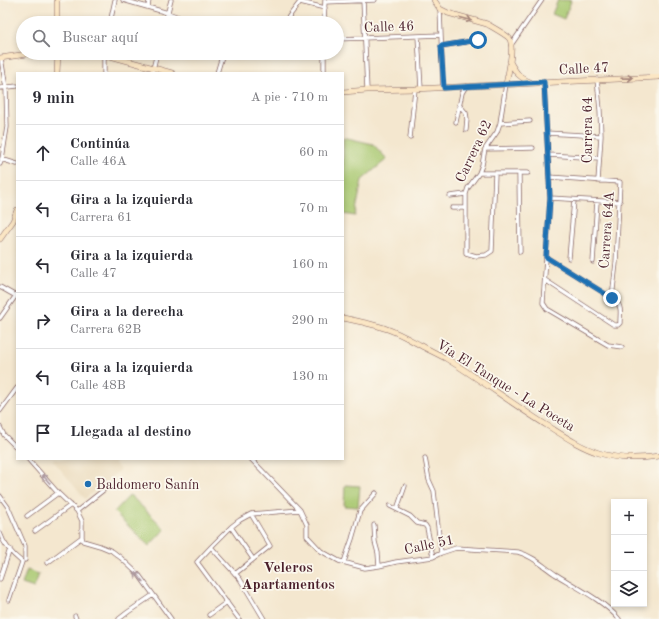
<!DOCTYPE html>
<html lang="es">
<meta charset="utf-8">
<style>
:root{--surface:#fff;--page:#f7f7f7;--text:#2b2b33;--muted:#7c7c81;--line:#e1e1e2}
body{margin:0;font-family:"Old Standard TT",serif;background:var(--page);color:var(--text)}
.controls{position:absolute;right:12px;bottom:12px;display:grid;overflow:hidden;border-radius:0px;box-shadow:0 2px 6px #0003}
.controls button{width:36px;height:36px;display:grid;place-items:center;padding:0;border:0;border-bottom:1px solid var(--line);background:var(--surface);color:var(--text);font:20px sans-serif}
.stop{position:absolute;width:12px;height:12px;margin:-9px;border:3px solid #1f6fb2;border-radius:50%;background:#fff}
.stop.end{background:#1f6fb2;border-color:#fff;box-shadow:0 1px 4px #0008}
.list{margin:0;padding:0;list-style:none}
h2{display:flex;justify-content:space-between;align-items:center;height:52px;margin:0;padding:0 16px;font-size:17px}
h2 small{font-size:13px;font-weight:400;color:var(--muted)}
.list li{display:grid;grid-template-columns:26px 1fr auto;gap:12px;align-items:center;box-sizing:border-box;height:56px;padding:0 16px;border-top:1px solid var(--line)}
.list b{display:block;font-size:15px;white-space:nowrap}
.list p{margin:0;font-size:13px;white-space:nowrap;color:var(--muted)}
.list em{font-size:13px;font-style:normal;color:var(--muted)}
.icon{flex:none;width:22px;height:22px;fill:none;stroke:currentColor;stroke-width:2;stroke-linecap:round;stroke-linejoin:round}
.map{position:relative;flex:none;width:659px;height:619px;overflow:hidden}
.search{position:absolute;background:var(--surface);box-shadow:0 2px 6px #0003;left:16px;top:16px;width:328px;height:44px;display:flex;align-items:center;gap:10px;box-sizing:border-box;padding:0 14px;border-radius:22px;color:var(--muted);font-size:15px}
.panel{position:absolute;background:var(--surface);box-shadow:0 2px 6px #0003;left:16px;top:72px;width:328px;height:388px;border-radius:0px}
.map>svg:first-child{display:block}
</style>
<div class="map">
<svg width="659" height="619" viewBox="0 0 659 619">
<rect width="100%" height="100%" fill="#fbf7ec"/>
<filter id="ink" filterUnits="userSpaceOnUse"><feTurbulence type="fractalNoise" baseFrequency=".025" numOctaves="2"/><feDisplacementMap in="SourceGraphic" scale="8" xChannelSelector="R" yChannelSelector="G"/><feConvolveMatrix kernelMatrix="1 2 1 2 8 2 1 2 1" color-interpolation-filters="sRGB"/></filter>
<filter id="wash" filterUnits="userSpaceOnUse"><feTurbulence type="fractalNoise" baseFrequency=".012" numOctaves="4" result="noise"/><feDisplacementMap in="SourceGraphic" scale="16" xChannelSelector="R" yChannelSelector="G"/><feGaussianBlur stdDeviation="0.9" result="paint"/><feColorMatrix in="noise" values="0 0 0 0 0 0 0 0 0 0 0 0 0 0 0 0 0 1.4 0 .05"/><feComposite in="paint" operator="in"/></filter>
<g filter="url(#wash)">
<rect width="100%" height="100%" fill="#f4e7cf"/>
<path fill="#ead9ba" d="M 52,459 L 118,459 L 114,462 L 120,470 L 85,499 Z"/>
<path fill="#a8c86f" stroke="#79744d" d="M 558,0 L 568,0 L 571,1 L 564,19 L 552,14 Z
M 343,137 L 373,144 L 387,159 L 362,180 L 355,216 L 343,214 Z
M 345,485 L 360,486 L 358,507 L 344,506 Z
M 130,495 L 165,529 L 149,546 L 114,512 Z
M 27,570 L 39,574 L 34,588 L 22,584 Z"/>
</g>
<g filter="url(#ink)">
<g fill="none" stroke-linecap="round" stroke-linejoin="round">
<defs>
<path id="street" d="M 123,0 L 168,13 L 194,23
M 363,0 L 367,90
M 300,2 L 325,8
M 325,2 L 375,0
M 148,7 L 149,0
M 440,9 L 443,88
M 110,23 L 115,0
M 165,23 L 171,0
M 284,23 L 300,2 L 300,0
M 324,23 L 325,0
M 418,36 L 421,89
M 337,39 L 441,35
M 511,45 L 542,0
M 441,46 L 478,40 L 479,35
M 104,53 L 104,73
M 324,53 L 324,73
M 152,73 L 157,53
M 217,73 L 223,53
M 597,79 L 600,110 L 601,136 L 598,181
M 544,82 L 550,198 L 543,303 L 547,309 L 608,345 L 622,347
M 0,88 L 17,86
M 459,105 L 466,113 L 467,119 L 466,130
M 456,122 L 462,93 L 466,86
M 500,123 L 530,121
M 546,133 L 601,136
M 410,138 L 415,89
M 485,149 L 533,148
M 548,155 L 599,158
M 1,159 L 17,164
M 0,164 L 2,159 L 7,127 L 6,88 L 1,58
M 479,173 L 528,173
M 495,173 L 492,251 L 486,255 L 476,256 L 466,253 L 466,194 L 468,188 L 479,173 L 482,165 L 485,149 L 497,132 L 500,123 L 506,84
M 519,173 L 520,252
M 450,196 L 466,194
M 550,198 L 620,202
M 452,208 L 466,208
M 546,257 L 612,298
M 569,258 L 574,200
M 593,262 L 597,201
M 545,280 L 614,325 L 618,325 L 620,323 C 620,310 623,306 612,298 L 616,263 L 620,182 L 549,177
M 0,287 L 16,296
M 0,318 L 17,294
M 0,411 L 17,388
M 0,427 L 4,435 L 17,448
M 425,458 L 429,480 L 434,491 L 441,553
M 28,459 L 58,493 L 77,511 L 82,521 L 82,537 L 83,541 L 100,546 L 112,551 L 121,558 L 139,575 L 171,619
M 251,459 L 300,510 L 307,525 L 307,536 L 321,551 L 339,561 L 365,568 L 379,566 L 396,562 L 433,557 L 441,553 L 456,548 L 518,552 C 533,556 543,566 555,574 C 576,587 604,601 619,619
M 0,496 L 8,507 L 25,546 L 25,560
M 390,506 L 410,516 L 417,523 L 425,525 L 427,528 L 433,557
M 397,509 L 405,486
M 77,511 L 106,488
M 27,516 L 58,493
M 374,525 L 375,542 L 378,553 L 379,566
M 231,527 L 253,559
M 35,531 L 71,505
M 0,533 C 4,545 13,555 22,562 L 9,600
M 211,547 L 240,579 L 264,619
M 344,562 L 352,539 L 360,511 L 376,493
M 47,563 L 82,537
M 235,574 L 270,546 L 251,514
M 0,579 L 10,549
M 209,615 L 227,602
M 75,616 L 76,619
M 119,619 L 128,612 L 153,595
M 239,619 L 197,562 L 211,547 L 231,527 L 240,520 L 251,514 L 300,510"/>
<path id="secondary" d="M 57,0 L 57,23
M 434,0 L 440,9 L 448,13 L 487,24 C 492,27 505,34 509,38 C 515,45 508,75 506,84
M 99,53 L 172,73
M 0,58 L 34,53
M 510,62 C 516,73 519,77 530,82
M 57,73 L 58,53
M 343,92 L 367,90 L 415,89 L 659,77
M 0,239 L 13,221 L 17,210
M 343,318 C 358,321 373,324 387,329 C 399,333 409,339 420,345 C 429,350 438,354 447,359 C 481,380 514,405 548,426 C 564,436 580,447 599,453 C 618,459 640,459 659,456"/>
</defs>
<use href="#street" stroke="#866564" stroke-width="5"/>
<use href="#secondary" stroke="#866564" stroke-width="6"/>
<use href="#street" stroke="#fff" stroke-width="3.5"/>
<use href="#secondary" stroke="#fbe6c4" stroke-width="5"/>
</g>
<defs><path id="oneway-shaft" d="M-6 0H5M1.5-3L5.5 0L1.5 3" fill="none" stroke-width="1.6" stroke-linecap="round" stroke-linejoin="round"/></defs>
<g stroke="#a28278">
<use href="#oneway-shaft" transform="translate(466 19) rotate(15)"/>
<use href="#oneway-shaft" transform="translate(627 78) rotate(-2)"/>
</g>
<g stroke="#ae9aa0">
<use href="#oneway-shaft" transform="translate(46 479) rotate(-131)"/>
<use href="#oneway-shaft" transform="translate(139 577) rotate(-131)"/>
</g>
</g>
<g fill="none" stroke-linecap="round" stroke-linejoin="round" filter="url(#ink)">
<path stroke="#1f6fb2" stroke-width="5" d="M 478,40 L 441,46 L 444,88 L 544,82 L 549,177 L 550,198 L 546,257 L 612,298"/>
</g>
<circle fill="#1f6fb2" stroke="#fbf7ec" stroke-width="1.5" cx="88" cy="484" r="4"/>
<g text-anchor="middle" stroke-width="3.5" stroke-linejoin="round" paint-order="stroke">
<g font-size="14" fill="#4a1f2b" stroke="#fbf7ec">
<text transform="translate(389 26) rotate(-2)" y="5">Calle 46</text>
<text transform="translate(584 68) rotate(-3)" y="5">Calle 47</text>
<text transform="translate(587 130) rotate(-90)" y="5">Carrera 64</text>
<text transform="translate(473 151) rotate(-65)" y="5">Carrera 62</text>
<text transform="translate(606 230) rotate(-86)" y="5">Carrera 64A</text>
<text transform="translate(506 385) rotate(32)" y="5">Vía El Tanque - La Poceta</text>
<text transform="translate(429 544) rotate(-12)" y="5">Calle 51</text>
</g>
<g font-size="14" fill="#4a1f2b" stroke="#fbf7ec" text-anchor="start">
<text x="96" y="489">Baldomero Sanín</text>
</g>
<g font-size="15" font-weight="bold" fill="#4a1f2b" stroke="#fbf7ec">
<text x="288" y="572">Veleros<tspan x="288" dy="17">Apartamentos</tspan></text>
</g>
</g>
</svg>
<div class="controls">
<button>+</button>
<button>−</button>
<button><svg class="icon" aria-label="layers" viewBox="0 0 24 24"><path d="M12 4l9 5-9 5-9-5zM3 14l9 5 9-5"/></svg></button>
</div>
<div class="stop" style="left:478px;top:40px"></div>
<div class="stop end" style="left:612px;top:298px"></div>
<div class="search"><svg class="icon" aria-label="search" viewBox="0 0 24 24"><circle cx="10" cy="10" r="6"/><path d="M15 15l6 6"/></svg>Buscar aquí</div>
<section class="panel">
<h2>9 min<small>A pie · 710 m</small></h2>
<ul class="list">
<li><svg class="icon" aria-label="ahead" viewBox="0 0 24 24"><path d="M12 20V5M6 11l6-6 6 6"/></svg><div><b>Continúa</b><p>Calle 46A</p></div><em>60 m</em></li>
<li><svg class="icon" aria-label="left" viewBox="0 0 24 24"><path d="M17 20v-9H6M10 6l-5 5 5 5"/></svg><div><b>Gira a la izquierda</b><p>Carrera 61</p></div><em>70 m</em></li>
<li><svg class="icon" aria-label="left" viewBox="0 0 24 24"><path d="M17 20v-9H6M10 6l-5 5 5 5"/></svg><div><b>Gira a la izquierda</b><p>Calle 47</p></div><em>160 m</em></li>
<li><svg class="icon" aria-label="right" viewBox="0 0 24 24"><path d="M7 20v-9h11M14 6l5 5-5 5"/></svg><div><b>Gira a la derecha</b><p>Carrera 62B</p></div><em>290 m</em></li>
<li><svg class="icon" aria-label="left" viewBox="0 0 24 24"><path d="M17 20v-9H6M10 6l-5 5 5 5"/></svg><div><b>Gira a la izquierda</b><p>Calle 48B</p></div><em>130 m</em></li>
<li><svg class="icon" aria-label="arrive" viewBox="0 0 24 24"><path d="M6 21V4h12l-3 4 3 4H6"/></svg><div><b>Llegada al destino</b></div></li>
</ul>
</section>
</div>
